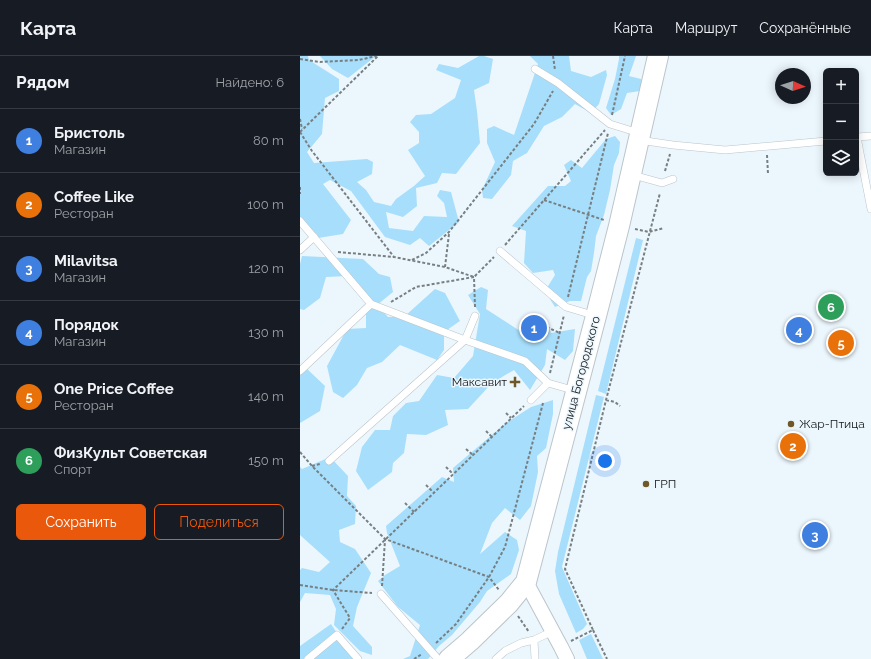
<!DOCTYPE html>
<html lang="ru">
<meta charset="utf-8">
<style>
:root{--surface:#171b24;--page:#242831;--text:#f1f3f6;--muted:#9ea1a6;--line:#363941;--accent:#ea580c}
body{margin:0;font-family:Raleway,sans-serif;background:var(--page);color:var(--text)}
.controls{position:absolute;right:12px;top:12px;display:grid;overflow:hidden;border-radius:6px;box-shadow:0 2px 10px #0003}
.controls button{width:36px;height:36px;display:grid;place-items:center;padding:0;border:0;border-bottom:1px solid var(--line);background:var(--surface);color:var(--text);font:20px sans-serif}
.compass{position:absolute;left:475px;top:12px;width:36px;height:36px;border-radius:50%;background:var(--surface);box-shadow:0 2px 10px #0003;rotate:93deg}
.you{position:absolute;left:305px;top:405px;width:14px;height:14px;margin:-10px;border:3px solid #fff;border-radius:50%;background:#1a73e8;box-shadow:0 0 0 6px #1a73e833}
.badge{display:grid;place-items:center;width:26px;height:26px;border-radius:50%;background:var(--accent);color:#fff;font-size:13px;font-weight:700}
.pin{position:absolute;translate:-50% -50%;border:2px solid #fff;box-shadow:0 1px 4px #0006}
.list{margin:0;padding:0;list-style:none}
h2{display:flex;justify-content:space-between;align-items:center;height:52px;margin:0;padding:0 16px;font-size:17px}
h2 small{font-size:13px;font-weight:400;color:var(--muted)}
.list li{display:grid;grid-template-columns:26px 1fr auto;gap:12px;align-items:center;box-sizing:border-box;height:64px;padding:0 16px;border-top:1px solid var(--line)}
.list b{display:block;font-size:15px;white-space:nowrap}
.list p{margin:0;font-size:13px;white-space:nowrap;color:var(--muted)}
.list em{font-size:13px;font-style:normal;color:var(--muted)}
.actions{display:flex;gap:8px;padding:12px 16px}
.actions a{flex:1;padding:9px 0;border:1px solid var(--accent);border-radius:6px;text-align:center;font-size:14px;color:var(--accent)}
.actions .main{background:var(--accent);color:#fff}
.icon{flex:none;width:22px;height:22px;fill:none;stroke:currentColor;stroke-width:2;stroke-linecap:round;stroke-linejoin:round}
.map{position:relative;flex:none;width:571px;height:603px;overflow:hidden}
header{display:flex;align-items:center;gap:24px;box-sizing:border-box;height:56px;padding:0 20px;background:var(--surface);border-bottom:1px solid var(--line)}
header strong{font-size:19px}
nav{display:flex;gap:22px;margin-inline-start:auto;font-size:14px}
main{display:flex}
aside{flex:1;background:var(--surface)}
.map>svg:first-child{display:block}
</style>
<header>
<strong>Карта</strong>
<nav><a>Карта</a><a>Маршрут</a><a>Сохранённые</a></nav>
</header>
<main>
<aside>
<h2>Рядом<small>Найдено: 6</small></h2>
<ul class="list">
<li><span class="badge" style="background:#3f7fe0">1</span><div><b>Бристоль</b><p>Магазин</p></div><em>80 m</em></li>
<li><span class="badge" style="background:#e8710a">2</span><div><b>Coffee Like</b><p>Ресторан</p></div><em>100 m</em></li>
<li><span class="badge" style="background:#3f7fe0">3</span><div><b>Milavitsa</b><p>Магазин</p></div><em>120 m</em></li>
<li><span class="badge" style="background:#3f7fe0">4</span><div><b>Порядок</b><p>Магазин</p></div><em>130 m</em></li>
<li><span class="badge" style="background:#e8710a">5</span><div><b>One Price Coffee</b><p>Ресторан</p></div><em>140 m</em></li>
<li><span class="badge" style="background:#2e9e5b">6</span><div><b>ФизКульт Советская</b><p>Спорт</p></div><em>150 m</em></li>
</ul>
<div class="actions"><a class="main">Сохранить</a><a>Поделиться</a></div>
</aside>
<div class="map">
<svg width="571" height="603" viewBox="0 0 571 603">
<rect width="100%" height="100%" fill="#ecf7fd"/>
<path fill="#a7defb" d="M 0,0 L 8,0 L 9,4 L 39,23 L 39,35 L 25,42 L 22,78 L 7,96 L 14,107 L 67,103 L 73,106 L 72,118 L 57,126 L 66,134 L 74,146 L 91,150 L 96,143 L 114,130 L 125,120 L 108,94 L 119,87 L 119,76 L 110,66 L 116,59 L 131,58 L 155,42 L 161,24 L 136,14 L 139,8 L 158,12 L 179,0 L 184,0 L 193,3 L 189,27 L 174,34 L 177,55 L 180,87 L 156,118 L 142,117 L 137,127 L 116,132 L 117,150 L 103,161 L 86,156 L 89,172 L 113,175 L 124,160 L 147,161 L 144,147 L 137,140 L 140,134 L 151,136 L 159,166 L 129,190 L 120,182 L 110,189 L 85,181 L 51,135 L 30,124 L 23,128 L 51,164 L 43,178 L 18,182 L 0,161 Z
M 20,0 L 76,0 L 48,22 L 32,13 Z
M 230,0 L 269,0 L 271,15 L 291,21 L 306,14 L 307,19 L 299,48 L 291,57 L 275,48 L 262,61 L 244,70 L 227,97 L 213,105 L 211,119 L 192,143 L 183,142 L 182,134 L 195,106 L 187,87 L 187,73 L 194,70 L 214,79 L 238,8 Z
M 319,0 L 336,0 L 329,20 L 341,23 L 344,28 L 340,35 L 327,37 L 321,53 L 311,59 L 306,52 L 315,23 L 319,3 Z
M 315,80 L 320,86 L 319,97 L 314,109 L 310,134 L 304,159 L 296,180 L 294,197 L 291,215 L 287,221 L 281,245 L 270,245 L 255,251 L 245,235 L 255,219 L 253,214 L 233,217 L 224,207 L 226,175 L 212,170 L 248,130 L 265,130 L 271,125 L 264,109 L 271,104 L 282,112 L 306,83 Z
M 336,182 L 343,184 L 306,338 L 298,335 Z
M 2,200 L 63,203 L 79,218 L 90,221 L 93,236 L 77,249 L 88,261 L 105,260 L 135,233 L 145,237 L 160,265 L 144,276 L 144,294 L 137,304 L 100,289 L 82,306 L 67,312 L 57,329 L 43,342 L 33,336 L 27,310 L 47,273 L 66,272 L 66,246 L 47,220 L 26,221 L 20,242 L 4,254 L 0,253 L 0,208 Z
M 181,231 L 188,234 L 186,253 L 231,282 L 247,266 L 251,277 L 275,273 L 273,295 L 265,304 L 247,293 L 245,309 L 230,334 L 214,314 L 192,327 L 168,353 L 145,354 L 148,369 L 126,379 L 107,378 L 104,397 L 93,407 L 92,416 L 68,434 L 56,415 L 62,391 L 75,374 L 90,374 L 93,360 L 106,347 L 119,345 L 137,319 L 154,322 L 173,300 L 180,258 L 168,239 Z
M 5,311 L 25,330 L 20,355 L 0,367 L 0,313 Z
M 296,339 L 304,341 L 262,511 L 287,568 L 283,573 L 276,577 L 259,538 L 255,515 L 258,496 Z
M 253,344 L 253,358 L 246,392 L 237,400 L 238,416 L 231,450 L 220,464 L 205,452 L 192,467 L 180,498 L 205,476 L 217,484 L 219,494 L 211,518 L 187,535 L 180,546 L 152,579 L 139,590 L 128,603 L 103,603 L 110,600 L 120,569 L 98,551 L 78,525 L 85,519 L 100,510 L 87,477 L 86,470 L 142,421 L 154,426 L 153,412 L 206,367 L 231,351 Z
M 30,401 L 48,420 L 47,440 L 56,450 L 55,468 L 39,474 L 40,486 L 55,493 L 71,517 L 57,551 L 53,570 L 72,591 L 72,599 L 60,595 L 34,569 L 36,553 L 30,539 L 5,537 L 0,546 L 0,514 L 2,512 L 19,516 L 30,506 L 0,479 L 0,411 L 2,413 Z
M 31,568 L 54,603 L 0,603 L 0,590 Z
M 291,578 L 303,603 L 287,603 L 279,584 Z"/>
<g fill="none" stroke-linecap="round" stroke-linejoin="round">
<defs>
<path id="lane" d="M 235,13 L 258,27 L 310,68 L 339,77
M 571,80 L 557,81 L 560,97 L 571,153
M 339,84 L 373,89 L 425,94 L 526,85
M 333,119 L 362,127 L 373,123
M 0,165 L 71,248 L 165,284 L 225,305 L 248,327 L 276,335
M 0,194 L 14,181
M 200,195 L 266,251 L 296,260
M 0,315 L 71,248
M 231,344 L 248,327
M 29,405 L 165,284 L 175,260
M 81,538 L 138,603
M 234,584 L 235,603
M 8,603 L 37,579 L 58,603
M 196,603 L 205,595 L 221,587 L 234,584 L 253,575"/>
<path id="street" d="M 226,526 L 261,591 L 267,603"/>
<path id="secondary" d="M 149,603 L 170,585 L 209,547 L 226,526 L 296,260 L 319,170 L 358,0"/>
</defs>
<use href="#lane" stroke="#bbc5cb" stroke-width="8"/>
<use href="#street" stroke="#bbc5cb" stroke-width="16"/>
<use href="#secondary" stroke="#bbc5cb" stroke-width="22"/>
<path stroke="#777f82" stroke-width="2" stroke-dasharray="3 2" stroke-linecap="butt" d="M 253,0 L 255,14
M 0,3 L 20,6 L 59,4 L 76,0
M 312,59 L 325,0
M 0,63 L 2,73
M 0,76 L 12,95 L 26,113 L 94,201
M 0,76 L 78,0
M 467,99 L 468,118
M 365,115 L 370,98
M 0,131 L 0,138
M 244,144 L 304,164
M 335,173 L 349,176 L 364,172
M 205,189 L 305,74
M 38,196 L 94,201 L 145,211 L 174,221 L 194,201
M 112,204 L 126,197 L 149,176 L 234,68 L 253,35
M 145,211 L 149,178
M 268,241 L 308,77
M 91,246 L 116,231 L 174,221 L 175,251
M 238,266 L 242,269 L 260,277
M 250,317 L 264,259
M 306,344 L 315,346 L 320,350
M 206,357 L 211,362
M 186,375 L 192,381
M 166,393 L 173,399
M 0,396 L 12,410 L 85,483 L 189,521 L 199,534
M 12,410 L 20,408
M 146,411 L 153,418
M 126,429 L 134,437
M 105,447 L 114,456
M 0,529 L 33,534 L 72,537
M 82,530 L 85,484
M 218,560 L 229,576
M 42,573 L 50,562 L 33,534 L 224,350
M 293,574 L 307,603
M 271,585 L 293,574 L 265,513 L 306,344 L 360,137
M 136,587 L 156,568 L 189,521 L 205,491 L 243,347
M 114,603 L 122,598"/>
<use href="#lane" stroke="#fff" stroke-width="7"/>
<use href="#street" stroke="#fff" stroke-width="14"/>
<use href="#secondary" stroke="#fff" stroke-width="20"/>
</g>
<g fill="#6f5727" stroke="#ecf7fd" stroke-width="1.5">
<path d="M213 320h4v4h4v4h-4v4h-4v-4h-4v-4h4z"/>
<circle cx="491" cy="368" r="4"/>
<circle cx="346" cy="428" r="4"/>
</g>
<g text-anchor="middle" stroke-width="3" stroke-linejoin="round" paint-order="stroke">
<g font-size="12" fill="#111517" stroke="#ecf7fd">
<text transform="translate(281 317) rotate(-75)" y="4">улица Богородского</text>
</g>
<g font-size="12" fill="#111517" stroke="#ecf7fd" text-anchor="start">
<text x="207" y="330" text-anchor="end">Максавит</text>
<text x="499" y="372">Жар-Птица</text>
<text x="354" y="432">ГРП</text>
</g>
</g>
</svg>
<div class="controls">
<button>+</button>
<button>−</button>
<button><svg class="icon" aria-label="layers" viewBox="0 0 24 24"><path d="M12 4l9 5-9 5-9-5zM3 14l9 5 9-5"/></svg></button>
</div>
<svg class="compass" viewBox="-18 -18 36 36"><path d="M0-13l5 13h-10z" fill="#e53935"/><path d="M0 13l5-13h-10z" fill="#9ea1a6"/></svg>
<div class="you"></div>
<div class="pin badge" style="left:234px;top:272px;background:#3f7fe0">1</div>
<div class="pin badge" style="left:493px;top:390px;background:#e8710a">2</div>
<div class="pin badge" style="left:515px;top:479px;background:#3f7fe0">3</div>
<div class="pin badge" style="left:499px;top:274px;background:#3f7fe0">4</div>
<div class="pin badge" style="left:541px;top:287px;background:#e8710a">5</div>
<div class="pin badge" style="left:531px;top:251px;background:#2e9e5b">6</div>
</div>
</main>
